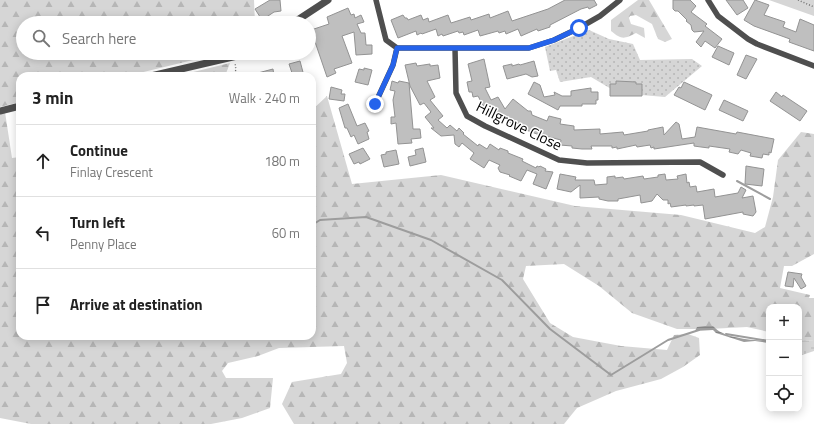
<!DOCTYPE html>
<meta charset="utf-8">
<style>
:root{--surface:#fff;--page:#f2f2f2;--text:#222;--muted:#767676;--line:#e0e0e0}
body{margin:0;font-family:"Titillium Web",sans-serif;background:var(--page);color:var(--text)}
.controls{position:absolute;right:12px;bottom:12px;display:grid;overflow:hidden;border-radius:8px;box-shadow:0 2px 10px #0003}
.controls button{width:36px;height:36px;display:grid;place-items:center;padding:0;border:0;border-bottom:1px solid var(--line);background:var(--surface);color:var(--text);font:20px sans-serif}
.stop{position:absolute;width:12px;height:12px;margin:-9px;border:3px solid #2563eb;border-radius:50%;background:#fff}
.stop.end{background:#2563eb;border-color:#fff;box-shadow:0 1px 4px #0008}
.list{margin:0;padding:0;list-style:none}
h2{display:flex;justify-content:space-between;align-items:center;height:52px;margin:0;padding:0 16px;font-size:17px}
h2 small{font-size:13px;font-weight:400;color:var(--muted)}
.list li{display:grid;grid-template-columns:26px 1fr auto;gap:12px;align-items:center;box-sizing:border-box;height:72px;padding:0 16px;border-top:1px solid var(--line)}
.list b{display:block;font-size:15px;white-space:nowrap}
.list p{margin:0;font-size:13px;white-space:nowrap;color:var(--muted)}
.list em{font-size:13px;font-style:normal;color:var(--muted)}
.icon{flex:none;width:22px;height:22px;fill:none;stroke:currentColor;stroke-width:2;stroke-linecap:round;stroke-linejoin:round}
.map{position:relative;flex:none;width:814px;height:424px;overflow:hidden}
.search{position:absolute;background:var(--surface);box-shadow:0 2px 10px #0003;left:16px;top:16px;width:300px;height:44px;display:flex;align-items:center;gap:10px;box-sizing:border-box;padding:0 14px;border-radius:22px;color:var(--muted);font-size:15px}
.panel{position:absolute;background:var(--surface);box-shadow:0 2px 10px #0003;left:16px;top:72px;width:300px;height:268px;border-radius:12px}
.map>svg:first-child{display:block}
</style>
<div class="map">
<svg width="814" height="424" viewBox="0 0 814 424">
<defs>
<pattern id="grass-dots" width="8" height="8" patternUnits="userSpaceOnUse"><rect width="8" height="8" fill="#d6d6d6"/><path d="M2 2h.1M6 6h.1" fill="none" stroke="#b6b6b6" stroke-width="1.8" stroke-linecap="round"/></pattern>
<pattern id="forest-firs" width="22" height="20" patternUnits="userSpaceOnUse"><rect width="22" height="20" fill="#d6d6d6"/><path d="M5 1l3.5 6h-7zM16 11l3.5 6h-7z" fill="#b6b6b6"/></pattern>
<pattern id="wetland-marsh" width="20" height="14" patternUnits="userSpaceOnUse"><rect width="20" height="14" fill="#d6d6d6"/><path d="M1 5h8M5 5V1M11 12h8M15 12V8" fill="none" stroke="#b6b6b6"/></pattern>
<pattern id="water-rules" width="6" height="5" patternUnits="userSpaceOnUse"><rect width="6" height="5" fill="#9d9d9d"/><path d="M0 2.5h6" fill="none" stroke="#858585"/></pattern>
</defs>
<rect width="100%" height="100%" fill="#fff"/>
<path fill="url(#grass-dots)" d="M 589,30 L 609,39 L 633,44 L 640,60 L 692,59 L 702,66 L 665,97 L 618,93 L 591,77 L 560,82 L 556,70 L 550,71 L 545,47 Z"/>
<path fill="url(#forest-firs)" d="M 0,0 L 254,0 L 255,23 L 23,23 L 23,53 L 222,53 L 127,76 L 20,76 L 20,102 L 0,107 Z
M 638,0 L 649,0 L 672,39 L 665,42 L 658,39 L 652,24 L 636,15 L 630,16 L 629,18 L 631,24 L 644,28 L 645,38 L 636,33 C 624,39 622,40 611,31 L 611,20 Z
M 230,63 L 225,76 L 177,76 Z
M 327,96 L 352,184 L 441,175 L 575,206 L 681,215 L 755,233 L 765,227 L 773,197 L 778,160 L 801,132 L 814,134 L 814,254 L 792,266 L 784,266 L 780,288 L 810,295 L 809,298 L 814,298 L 814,341 L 799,340 L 799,307 L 769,307 L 769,332 L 747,327 L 709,329 L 677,329 L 632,313 L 599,286 L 564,264 L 526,266 L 523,279 L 550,323 L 573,337 L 621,346 L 667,350 L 674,335 L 688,334 L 699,338 L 700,355 L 683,367 L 661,379 L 616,391 L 577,408 L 564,424 L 294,424 L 282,404 L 292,382 L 341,374 L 347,363 L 344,346 L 279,348 L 258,356 L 228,363 L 222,371 L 226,378 L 273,378 L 270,408 L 242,418 L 211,424 L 31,424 L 0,418 L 0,113 L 5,112 L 12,158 L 20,157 L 20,336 L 312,336 L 312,110 Z"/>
<path fill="url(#wetland-marsh)" d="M 799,340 L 814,341 L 814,351 L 799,356 Z"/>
<path fill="#d6d6d6" d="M 769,0 L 814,0 L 814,16 Z"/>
<path fill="url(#water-rules)" d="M 705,326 L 713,326 C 724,339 753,340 769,341 L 769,343 L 755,341 L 744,342 L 716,333 L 713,330 L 695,331 L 697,327 Z"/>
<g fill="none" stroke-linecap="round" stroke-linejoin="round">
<path stroke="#9d9d9d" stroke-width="2" d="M 737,181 L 770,199
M 312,225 L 320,220 L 366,217 L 431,240 L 502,280 L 550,329 L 611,375 L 668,340 L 699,330
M 726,334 L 769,341"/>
</g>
<path fill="#bfbfbf" stroke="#939393" d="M 270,0 L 280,0 L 281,11 L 274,12 L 262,20 L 255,9 Z
M 565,0 L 594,0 L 597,5 L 589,9 L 588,7 L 581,9 L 550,25 L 550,27 L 538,31 L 537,29 L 521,36 L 518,29 L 506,34 L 505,31 L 499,33 L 498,31 L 480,36 L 478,30 L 464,35 L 463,32 L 459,33 L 458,31 L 443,36 L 442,34 L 438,36 L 436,29 L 422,34 L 421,33 L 417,35 L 416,31 L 398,38 L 391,20 L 403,15 L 405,18 L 407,18 L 408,20 L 421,15 L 423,20 L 428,18 L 429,22 L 448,15 L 451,23 L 470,17 L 471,20 L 489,14 L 490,18 L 508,11 L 512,21 L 548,9 Z
M 673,0 L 690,0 L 696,6 L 691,12 L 707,24 L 705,26 L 722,39 L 715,48 L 705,41 L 701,47 L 696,42 L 704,31 L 694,32 L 692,30 L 691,25 L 686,21 L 687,20 L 678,11 L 675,11 L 673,9 Z
M 726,0 L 743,0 L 748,8 L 737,15 Z
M 755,0 L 769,5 L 764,15 L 785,22 L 783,27 L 796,32 L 800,19 L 814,25 L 814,51 L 789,42 L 790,39 L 754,26 L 744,20 Z
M 348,8 L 351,15 L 354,14 L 355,18 L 361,15 L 364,22 L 357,24 L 361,33 L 365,33 L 366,45 L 372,45 L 372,54 L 356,55 L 354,32 L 342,36 L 352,63 L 334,69 L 336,73 L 327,77 L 311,30 L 329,24 L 327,17 Z
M 718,46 L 734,53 L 729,65 L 712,57 Z
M 746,55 L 757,59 L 746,79 L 737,75 Z
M 484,59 L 490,87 L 485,88 L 491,100 L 498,97 L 505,109 L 513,99 L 528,111 L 531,111 L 532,115 L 547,121 L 549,116 L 561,119 L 560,124 L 574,126 L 574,130 L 600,129 L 600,134 L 623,132 L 624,135 L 648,131 L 648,130 L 663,127 L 664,135 L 676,122 L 679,124 L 682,139 L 695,137 L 697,127 L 736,134 L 737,132 L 774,139 L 771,153 L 769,152 L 769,155 L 763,154 L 762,158 L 750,156 L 751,153 L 741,150 L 738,154 L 729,152 L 730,149 L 709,146 L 709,148 L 701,147 L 694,146 L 694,143 L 654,149 L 654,147 L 651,148 L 650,145 L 637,147 L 636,145 L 617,149 L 617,147 L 612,148 L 612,146 L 591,146 L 592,149 L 582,149 L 572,148 L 572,146 L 560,145 L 561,140 L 537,134 L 526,130 L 527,127 L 516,123 L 514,126 L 499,113 L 493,117 L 487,107 L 485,109 L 478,96 L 473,97 L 472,92 L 469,92 L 467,82 L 472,81 L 468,64 Z
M 300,61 L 304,76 L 293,76 L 289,64 Z
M 534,61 L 538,76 L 532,77 L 526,74 L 507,79 L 503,66 L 512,64 L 512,66 L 519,64 L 520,65 Z
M 416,63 L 417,66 L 430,64 L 430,66 L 438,65 L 440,78 L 427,81 L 435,97 L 430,100 L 443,116 L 438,120 L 447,128 L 450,125 L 457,131 L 459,128 L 464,133 L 463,134 L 478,146 L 479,144 L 487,149 L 490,144 L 499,150 L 500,148 L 508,151 L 508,153 L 523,159 L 522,161 L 536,168 L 537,166 L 539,167 L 540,166 L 546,169 L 545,171 L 553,172 L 546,189 L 533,184 L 537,174 L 527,170 L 521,181 L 509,176 L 510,175 L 500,172 L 498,168 L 500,165 L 489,160 L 484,168 L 470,159 L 474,153 L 462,143 L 459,147 L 455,144 L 454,135 L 441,136 L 431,128 L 434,128 L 425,117 L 431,112 L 424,103 L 420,105 L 410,86 L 405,65 Z
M 364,68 L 372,70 L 368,85 L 355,82 L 359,69 L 364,70 Z
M 273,69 L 274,76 L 254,76 L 254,74 Z
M 392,81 L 398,83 L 399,81 L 409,83 L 413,129 L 420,129 L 421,138 L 411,139 L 412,143 L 398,144 L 396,123 L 391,124 L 391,117 L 395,117 L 393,100 L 395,91 L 390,90 Z
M 616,81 L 636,82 L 636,84 L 642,84 L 642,96 L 610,96 L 610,84 L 616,84 Z
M 534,82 L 540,85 L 544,97 L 555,95 L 554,92 L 562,96 L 571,96 L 571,91 L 591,88 L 591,92 L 598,92 L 598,100 L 596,100 L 596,104 L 582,104 L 582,106 L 560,106 L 558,110 L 528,94 Z
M 684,82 L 712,95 L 705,110 L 674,95 L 679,87 L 681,88 Z
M 331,87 L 342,90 L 341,94 L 345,94 L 344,101 L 329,99 Z
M 776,92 L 782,97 L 783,95 L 807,111 L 800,121 L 770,101 Z
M 724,100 L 748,111 L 743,121 L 719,110 Z
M 348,104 L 357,126 L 365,123 L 369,131 L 367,132 L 369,139 L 358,144 L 354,135 L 351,137 L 347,128 L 345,128 L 339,108 Z
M 363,148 L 370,159 L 360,164 L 359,162 L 354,164 L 349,154 Z
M 423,148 L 426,162 L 410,166 L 408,157 L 416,155 L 415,150 Z
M 396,150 L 399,164 L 384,167 L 381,155 L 386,154 L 386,152 Z
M 746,166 L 764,169 L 762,186 L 745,184 Z
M 560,174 L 576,177 L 575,180 L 594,180 L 595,185 L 607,184 L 607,177 L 615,176 L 615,178 L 623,177 L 624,179 L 643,176 L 644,179 L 658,177 L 658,175 L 665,174 L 666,180 L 678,179 L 677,176 L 686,174 L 687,183 L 689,182 L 690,187 L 696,186 L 697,192 L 714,189 L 715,197 L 738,193 L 741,187 L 746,190 L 742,198 L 753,196 L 756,212 L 753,216 L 743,214 L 743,212 L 705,219 L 703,205 L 694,206 L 694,205 L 686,206 L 686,205 L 671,207 L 670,203 L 668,204 L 668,200 L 663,200 L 657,194 L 652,201 L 641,203 L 640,195 L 618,199 L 618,201 L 608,201 L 599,199 L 599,197 L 580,198 L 580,185 L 571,192 L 557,189 Z
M 788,272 L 802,274 L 801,277 L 806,286 L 801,289 L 794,278 L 793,287 L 785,286 Z"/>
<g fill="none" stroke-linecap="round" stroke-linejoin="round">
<path stroke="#717171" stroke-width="1.5" stroke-dasharray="1 2" stroke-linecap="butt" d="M 798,0 L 814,7
M 232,76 L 236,70 L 235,63"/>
<path stroke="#4f4f4f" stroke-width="5.5" d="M 376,0 L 386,40 L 397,48 L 529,48 L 554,40 L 579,28 L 600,16 L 620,0
M 708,0 L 718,16 L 748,39 L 757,44 L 814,66
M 455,48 L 456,93 L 467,116 L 485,126 L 559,160 L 587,163 L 700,162 L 723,175
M 375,104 L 393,65 L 397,48"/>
<path stroke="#4f4f4f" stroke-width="7" d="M 293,23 L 328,0
M 151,76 L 237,56 L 243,53
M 0,111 L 20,106"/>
</g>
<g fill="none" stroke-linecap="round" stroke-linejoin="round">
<path stroke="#2563eb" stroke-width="5" d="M 375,104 L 393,65 L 397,48 L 529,48 L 554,40 L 579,28"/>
</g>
<g text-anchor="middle" stroke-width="3" stroke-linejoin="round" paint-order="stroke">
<g font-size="15" fill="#000" stroke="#fff">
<text transform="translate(519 126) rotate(26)" y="5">Hillgrove Close</text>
</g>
</g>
</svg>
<div class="controls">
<button>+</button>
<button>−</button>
<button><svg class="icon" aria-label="locate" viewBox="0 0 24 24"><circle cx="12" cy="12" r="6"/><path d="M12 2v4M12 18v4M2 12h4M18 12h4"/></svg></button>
</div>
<div class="stop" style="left:579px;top:28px"></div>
<div class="stop end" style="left:375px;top:104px"></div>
<div class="search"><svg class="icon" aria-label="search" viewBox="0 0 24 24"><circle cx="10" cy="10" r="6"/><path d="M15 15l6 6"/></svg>Search here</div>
<section class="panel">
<h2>3 min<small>Walk · 240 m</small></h2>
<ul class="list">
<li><svg class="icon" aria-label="ahead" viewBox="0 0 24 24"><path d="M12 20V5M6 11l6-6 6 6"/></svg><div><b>Continue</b><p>Finlay Crescent</p></div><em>180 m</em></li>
<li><svg class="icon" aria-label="left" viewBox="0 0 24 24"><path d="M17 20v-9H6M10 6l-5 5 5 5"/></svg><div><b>Turn left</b><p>Penny Place</p></div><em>60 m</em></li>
<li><svg class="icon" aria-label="arrive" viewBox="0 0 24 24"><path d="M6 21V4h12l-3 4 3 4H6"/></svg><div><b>Arrive at destination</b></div></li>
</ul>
</section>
</div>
